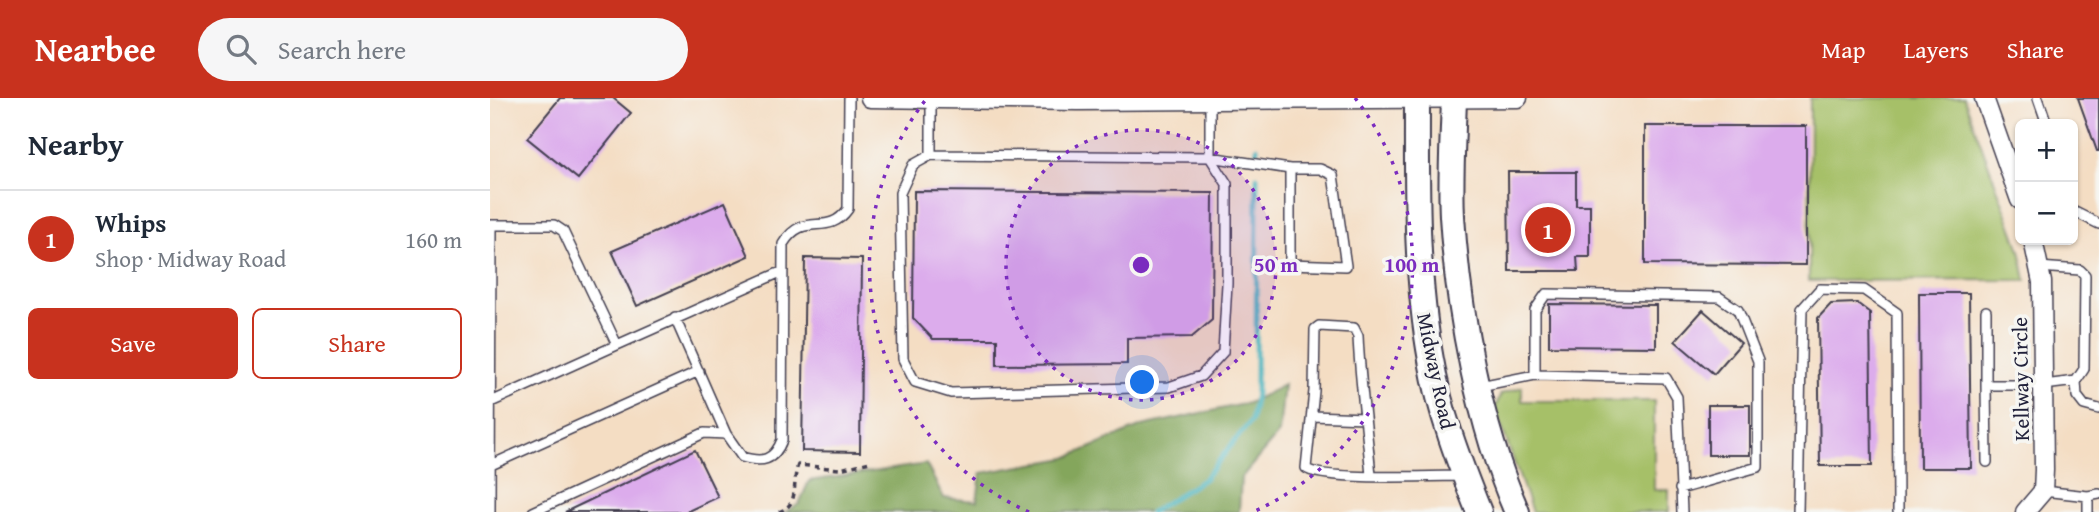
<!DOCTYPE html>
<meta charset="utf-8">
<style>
:root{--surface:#fff;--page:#f6f6f7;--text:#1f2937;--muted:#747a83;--line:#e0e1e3;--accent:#c8321e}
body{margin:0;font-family:"Gentium Book Plus",serif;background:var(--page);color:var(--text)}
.controls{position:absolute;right:21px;top:21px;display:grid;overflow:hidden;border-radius:10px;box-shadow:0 2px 5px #0004}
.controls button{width:63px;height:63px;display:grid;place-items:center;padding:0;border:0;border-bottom:2px solid var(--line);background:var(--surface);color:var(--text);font:35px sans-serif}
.you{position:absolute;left:653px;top:285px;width:24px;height:24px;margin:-18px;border:5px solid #fff;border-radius:50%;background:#1a73e8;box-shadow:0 0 0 10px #1a73e833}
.badge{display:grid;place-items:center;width:46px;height:46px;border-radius:50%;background:var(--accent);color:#fff;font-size:23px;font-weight:700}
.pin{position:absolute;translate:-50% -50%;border:4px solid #fff;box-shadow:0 2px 7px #0006}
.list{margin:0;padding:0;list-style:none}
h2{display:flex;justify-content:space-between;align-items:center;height:91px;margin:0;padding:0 28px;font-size:30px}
h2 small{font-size:23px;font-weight:400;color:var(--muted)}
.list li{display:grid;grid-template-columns:46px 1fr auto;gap:21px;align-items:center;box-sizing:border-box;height:98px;padding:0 28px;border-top:2px solid var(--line)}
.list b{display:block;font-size:26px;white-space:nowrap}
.list p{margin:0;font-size:23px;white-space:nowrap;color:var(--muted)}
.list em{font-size:23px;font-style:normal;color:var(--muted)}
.actions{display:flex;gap:14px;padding:21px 28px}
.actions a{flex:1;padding:16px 0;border:2px solid var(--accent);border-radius:10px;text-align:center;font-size:24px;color:var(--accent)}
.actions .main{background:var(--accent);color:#fff}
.icon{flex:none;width:38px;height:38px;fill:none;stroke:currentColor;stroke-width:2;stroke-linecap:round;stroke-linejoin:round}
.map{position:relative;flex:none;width:1609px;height:414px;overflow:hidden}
header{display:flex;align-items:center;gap:42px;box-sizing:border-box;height:98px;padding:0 35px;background:var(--accent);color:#fff}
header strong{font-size:33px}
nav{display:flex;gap:38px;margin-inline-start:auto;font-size:24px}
.search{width:490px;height:63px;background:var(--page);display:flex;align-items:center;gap:18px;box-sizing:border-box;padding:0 24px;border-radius:38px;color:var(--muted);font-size:26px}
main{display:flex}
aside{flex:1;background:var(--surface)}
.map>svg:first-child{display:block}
</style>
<header>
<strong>Nearbee</strong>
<div class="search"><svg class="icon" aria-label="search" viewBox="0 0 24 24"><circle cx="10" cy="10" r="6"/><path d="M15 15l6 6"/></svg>Search here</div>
<nav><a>Map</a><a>Layers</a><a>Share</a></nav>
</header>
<main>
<aside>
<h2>Nearby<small></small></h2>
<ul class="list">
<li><span class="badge">1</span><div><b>Whips</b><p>Shop · Midway Road</p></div><em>160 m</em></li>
</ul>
<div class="actions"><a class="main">Save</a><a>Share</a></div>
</aside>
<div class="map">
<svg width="1609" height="414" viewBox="0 0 1609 414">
<rect width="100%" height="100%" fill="#f6f6f2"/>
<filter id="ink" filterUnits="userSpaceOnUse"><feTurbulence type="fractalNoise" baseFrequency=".0143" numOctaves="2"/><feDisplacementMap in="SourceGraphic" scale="14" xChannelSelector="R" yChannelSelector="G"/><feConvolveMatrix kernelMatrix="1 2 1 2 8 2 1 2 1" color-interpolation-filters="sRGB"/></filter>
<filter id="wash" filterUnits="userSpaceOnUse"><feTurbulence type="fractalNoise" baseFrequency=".00686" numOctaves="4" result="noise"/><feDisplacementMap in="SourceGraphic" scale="28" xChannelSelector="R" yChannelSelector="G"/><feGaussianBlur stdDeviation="1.57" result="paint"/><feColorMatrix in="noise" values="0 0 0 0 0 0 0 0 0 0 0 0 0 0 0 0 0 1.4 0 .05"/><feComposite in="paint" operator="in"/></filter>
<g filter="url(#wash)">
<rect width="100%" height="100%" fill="#f4ddc3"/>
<path fill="#a6c067" stroke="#647151" stroke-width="2" d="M 1320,0 L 1474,0 L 1530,152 L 1536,182 L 1319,183 Z
M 1032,289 L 1032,303 L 1164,303 L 1164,392 L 1179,392 L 1179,414 L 1042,414 L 1005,310 L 1011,296 Z"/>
<path fill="#84a65c" stroke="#53644c" stroke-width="2" d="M 794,287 L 789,335 L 751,380 L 749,414 L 295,414 L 309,406 L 319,383 L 436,366 L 454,400 L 487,403 L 491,375 L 576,360 L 652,328 L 758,305 Z"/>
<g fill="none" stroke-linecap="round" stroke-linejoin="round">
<path stroke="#41b0bb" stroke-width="5" d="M 767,57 L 767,49
M 661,414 L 714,381 L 761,323 L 766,295 L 767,79"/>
</g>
<g id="blocks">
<path fill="#dcacec" d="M 70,0 L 123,0 L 141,15 L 88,81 L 37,40 Z
M 1588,0 L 1609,0 L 1609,53 L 1607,53 Z
M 1155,28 L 1316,28 L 1316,167 L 1155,166 Z
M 1018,74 L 1086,74 L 1086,107 L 1100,107 L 1100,159 L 1087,159 L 1088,173 L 1019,173 Z
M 424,93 L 723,95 L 722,222 L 702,239 L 637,240 L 637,266 L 507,267 L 507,241 L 443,241 L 423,220 Z
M 235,104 L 259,158 L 147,208 L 122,153 Z
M 315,160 L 372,161 L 370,354 L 312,353 Z
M 1429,195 L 1479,195 L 1481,370 L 1430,370 Z
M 1367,205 L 1380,215 L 1382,368 L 1330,368 L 1328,220 L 1341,206 Z
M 1059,206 L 1166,207 L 1166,249 L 1059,248 Z
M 1213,212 L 1251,245 L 1224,276 L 1185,243 Z
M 1218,307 L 1260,307 L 1260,357 L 1218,357 Z
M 205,352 L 228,399 L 196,414 L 75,414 Z"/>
</g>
</g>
<g filter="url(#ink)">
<use href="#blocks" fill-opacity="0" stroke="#423e4f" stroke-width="2"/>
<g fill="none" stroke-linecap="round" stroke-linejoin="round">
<defs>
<path id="service" d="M 441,0 L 441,57 L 423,67 L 410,95 L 413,261 L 425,284 L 461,295 L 679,289 L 711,278 L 733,254 L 737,186 L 737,86 L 720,59 L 441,57
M 1548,0 L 1557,26
M 720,3 L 720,59 L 800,71 L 800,166 L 856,168 L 843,77 L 830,71 L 800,71
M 1583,113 L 1609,126
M 0,127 L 64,127 L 73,133 L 127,247 L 293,173
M 1496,213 L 1496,287 L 1554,287 L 1586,283 L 1594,271 L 1595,177 L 1590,172 L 1549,169
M 185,220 L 236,336
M 1045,277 L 1045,212 L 1056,196 L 1229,199 L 1248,212 L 1268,263 L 1268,369 L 1190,391
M 1586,283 L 1587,298 L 1594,307 L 1609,311
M 1496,287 L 1497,364
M 990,288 L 1045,277 L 1176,280 L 1187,299 L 1192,414
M 1,304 L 127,247
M 822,318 L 875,320
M 1,367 L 209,273
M 881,378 C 877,330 870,286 868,238 L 864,230 L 829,228 L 825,231 L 824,293 L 816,370 C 828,383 948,378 973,378
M 1553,393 L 1598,398 L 1598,414
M 1598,398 L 1609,396
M 0,414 L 1,127
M 43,414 L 214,335 L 236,336 L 252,359 C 272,365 284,363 292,342 L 293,146 C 314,111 337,141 358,111 L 359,0
M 1308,414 L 1312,211 L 1330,191 L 1374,192 L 1407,215 L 1408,414"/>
<path id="minor" d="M 380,0 L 588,3 L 1028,0
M 1494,0 L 1530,102
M 1535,414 L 1553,393 L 1554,372 L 1552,184 L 1543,142"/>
<path id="secondary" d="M 927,0 C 927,86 925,176 941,262 C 950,315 969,364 989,414
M 964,0 C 963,39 960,79 962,118 C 968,213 989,327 1027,414"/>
</defs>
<use href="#service" stroke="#423e4f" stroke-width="12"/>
<use href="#minor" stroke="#423e4f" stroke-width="21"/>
<use href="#secondary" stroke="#423e4f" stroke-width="28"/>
<path stroke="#423e4f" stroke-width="3.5" stroke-dasharray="5 5" stroke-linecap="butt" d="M 289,414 C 311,406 301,385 308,367 L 350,371 L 380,364"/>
<use href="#service" stroke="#fff" stroke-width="9"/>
<use href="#minor" stroke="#fff" stroke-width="18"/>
<use href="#secondary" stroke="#fff" stroke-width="24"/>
</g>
</g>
<circle cx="651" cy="167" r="135" fill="#7b2cbf" fill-opacity=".12"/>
<g fill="none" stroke="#7b2cbf" stroke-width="3.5" stroke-dasharray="3.5 7">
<circle cx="651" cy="167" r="135"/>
<path d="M539 414A271 271 0 0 1 437 0M865 0A271 271 0 0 1 763 414"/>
</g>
<g text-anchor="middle" stroke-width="7" stroke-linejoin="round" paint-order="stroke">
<g font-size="21" fill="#22223b" stroke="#f6f6f2">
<text transform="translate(946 273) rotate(78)" y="7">Midway Road</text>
<text transform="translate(1531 281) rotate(-91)" y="7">Kellway Circle</text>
</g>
</g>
<circle cx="651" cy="167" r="10" fill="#7b2cbf" stroke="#f6f6f2" stroke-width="3.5"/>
<g font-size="21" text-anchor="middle" font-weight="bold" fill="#7b2cbf" stroke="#f6f6f2" stroke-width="7" stroke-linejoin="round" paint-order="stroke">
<text x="786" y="174">50 m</text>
<text x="922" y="174">100 m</text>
</g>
</svg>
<div class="controls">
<button>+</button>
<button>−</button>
</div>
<div class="you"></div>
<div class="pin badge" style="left:1058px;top:132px">1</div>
</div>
</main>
